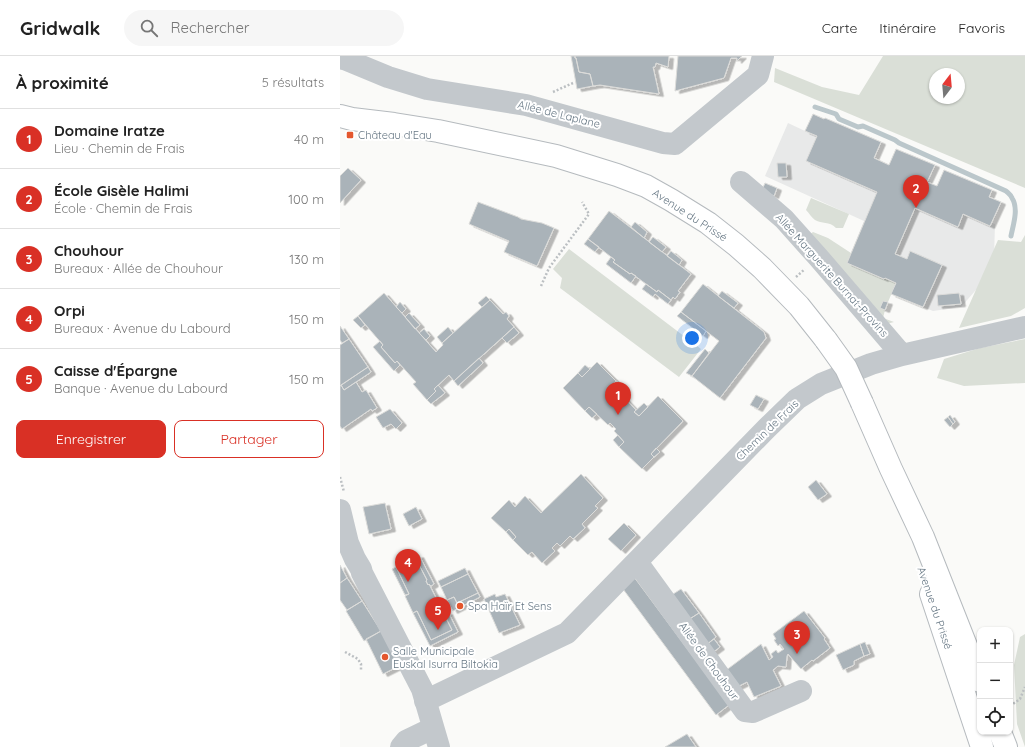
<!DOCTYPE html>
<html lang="fr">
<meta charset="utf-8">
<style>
:root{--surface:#fff;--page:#f6f6f6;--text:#222;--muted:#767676;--line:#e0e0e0;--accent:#d93025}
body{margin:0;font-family:Quicksand,sans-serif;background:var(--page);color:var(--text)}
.controls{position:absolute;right:12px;bottom:12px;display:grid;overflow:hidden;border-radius:8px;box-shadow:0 1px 3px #0004}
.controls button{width:36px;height:36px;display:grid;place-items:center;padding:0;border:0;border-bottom:1px solid var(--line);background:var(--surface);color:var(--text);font:20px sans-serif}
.compass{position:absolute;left:589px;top:12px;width:36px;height:36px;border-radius:50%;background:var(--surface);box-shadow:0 1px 3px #0004;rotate:16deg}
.you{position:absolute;left:352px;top:282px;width:14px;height:14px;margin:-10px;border:3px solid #fff;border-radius:50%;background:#1a73e8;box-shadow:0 0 0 6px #1a73e833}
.badge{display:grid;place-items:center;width:26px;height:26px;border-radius:50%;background:var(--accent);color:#fff;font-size:13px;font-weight:700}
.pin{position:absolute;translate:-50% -33px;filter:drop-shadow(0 1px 2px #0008)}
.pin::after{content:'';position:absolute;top:21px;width:14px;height:12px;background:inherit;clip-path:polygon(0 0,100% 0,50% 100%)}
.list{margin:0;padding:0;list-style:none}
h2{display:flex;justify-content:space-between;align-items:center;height:52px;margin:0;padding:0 16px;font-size:17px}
h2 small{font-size:13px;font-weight:400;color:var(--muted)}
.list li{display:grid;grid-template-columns:26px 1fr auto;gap:12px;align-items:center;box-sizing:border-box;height:60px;padding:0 16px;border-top:1px solid var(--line)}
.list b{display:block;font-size:15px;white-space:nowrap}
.list p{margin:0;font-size:13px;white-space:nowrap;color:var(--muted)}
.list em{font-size:13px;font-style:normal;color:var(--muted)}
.actions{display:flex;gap:8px;padding:12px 16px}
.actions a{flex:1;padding:9px 0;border:1px solid var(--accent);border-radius:8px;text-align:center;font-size:14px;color:var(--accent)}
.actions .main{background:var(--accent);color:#fff}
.icon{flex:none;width:22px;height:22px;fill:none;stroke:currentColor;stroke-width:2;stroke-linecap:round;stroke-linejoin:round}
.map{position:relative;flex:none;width:685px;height:691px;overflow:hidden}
header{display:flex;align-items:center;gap:24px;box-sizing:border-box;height:56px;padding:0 20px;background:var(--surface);border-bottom:1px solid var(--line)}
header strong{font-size:19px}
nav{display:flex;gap:22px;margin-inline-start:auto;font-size:14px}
.search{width:280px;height:36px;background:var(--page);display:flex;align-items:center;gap:10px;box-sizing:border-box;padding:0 14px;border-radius:22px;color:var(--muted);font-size:15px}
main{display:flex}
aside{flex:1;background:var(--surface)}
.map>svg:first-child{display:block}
</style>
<header>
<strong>Gridwalk</strong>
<div class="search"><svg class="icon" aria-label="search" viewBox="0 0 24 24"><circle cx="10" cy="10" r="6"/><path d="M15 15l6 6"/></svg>Rechercher</div>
<nav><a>Carte</a><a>Itinéraire</a><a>Favoris</a></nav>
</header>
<main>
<aside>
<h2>À proximité<small>5 résultats</small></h2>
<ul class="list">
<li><span class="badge">1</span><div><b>Domaine Iratze</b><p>Lieu · Chemin de Frais</p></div><em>40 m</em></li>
<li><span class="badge">2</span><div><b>École Gisèle Halimi</b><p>École · Chemin de Frais</p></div><em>100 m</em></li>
<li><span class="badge">3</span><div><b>Chouhour</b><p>Bureaux · Allée de Chouhour</p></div><em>130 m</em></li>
<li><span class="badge">4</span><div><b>Orpi</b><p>Bureaux · Avenue du Labourd</p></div><em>150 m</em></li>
<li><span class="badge">5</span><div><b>Caisse d'Épargne</b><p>Banque · Avenue du Labourd</p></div><em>150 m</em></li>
</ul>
<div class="actions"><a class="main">Enregistrer</a><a>Partager</a></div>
</aside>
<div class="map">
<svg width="685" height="691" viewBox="0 0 685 691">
<defs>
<filter id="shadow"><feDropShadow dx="4.5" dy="2.5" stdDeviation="0" flood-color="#0004"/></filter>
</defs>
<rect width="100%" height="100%" fill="#fafaf8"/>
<path fill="#e8e9e9" d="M 473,58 L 484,63 L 485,62 L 541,86 L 534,102 L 549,109 L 556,93 L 595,109 L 587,126 L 597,130 L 604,114 L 652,134 L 649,141 L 661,146 L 652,167 L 655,168 L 654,202 L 642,227 L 621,251 L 593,255 L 551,238 L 544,223 L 507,207 L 524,165 L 425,120 L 448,67 L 465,75 Z"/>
<path fill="#dadfd7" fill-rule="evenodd" d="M 543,0 L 685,0 L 685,132 L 434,26 L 435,12 L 482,31 L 519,39 ZM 595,18 L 619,18 L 619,42 L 595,42 Z
M 471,142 L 509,158 L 503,172 L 496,172 C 489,165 482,168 475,164 C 472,162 469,157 466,154 Z
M 473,176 L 488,182 L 511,197 L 507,207 L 544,223 L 545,222 L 556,227 L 548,246 L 543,245 L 540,252 L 545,254 L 543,262 L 554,266 L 543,269 L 469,179 Z
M 685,179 L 685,252 L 671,260 L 619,272 L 658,184 L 681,186 Z
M 229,193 L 361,293 L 339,321 L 220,232 L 222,222 L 213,213 Z
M 685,283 L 685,327 L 624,330 L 597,322 L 604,303 L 640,292 Z
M 685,578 L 685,691 L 677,668 L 674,609 L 680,581 Z"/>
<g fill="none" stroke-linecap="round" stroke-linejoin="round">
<path stroke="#bbc7cb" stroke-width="5" d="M 475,51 L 496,58 L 499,63 L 518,71 L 523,70 L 555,84 L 559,87 L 666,135 C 668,137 671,139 672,142 C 679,153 673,169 671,180"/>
</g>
<path fill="#aab3b9" stroke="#dcdcda" filter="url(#shadow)" d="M 231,0 L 235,0 L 235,2 L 236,2 L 239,16 L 250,18 L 253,30 L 237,33 Z
M 235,0 L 329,0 L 328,11 L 316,7 L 315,11 L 313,11 L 319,38 L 260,29 L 253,30 L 250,18 L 239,16 L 236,2 L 235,2 Z
M 338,0 L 402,0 L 397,5 L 397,2 L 391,2 L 384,22 L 335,35 Z
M 473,58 L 484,63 L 485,62 L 541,86 L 534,102 L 549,109 L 556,93 L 595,109 L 587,126 L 597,130 L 604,114 L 652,134 L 649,141 L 661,146 L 650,170 L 623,158 L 618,171 L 575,152 L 555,198 L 567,203 L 570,195 L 602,209 L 583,251 L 551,238 L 556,227 L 545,222 L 544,223 L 507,207 L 537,136 L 466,105 L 477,80 L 465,75 Z
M 437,107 L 446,107 L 447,121 L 438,121 Z
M 8,112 L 21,124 L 0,147 L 0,120 Z
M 425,127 L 437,132 L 434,140 L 422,134 Z
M 138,146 L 178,161 L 181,163 L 202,167 L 214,172 L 197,210 L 164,196 L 169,185 L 129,168 Z
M 269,155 L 351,218 L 338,235 L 340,236 L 335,243 L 333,241 L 331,244 L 318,234 L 317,236 L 291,217 L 290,218 L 273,206 L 275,204 L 248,183 Z
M 295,166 L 307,176 L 304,182 L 291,171 Z
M 313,181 L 326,191 L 322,196 L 309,186 Z
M 248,183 L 259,191 L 255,196 L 244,188 Z
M 331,195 L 342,204 L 339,209 L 327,200 Z
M 271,201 L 275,204 L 273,206 L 290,218 L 291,217 L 296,220 L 291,227 L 266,208 Z
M 306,228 L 317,236 L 318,234 L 331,244 L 328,248 L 315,238 L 313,241 L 302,233 Z
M 363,228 L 424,276 L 426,282 L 380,342 L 352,320 L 379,285 L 341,256 Z
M 382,235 L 398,247 L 394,252 L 378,240 Z
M 44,237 L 96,296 L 103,289 L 102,287 L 150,244 L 163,258 L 166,256 L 169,260 L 167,263 L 174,271 L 114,325 L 109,319 L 94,333 L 96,335 L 87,344 L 73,328 L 76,326 L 57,305 L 55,307 L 41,291 L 43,289 L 18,260 Z
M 619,237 L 621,248 L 598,250 L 597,239 Z
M 146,240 L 150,244 L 142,251 L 138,247 Z
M 543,245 L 548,246 L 545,254 L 540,252 Z
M 60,246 L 66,253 L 62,257 L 56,251 Z
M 341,256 L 366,275 L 363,280 L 337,260 Z
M 69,257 L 80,269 L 75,273 L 65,261 Z
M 18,260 L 25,269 L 21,272 L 13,264 Z
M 0,270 L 9,283 L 2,287 L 0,284 Z
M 108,271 L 113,277 L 102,287 L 97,281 Z
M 174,271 L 179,277 L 167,287 L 162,282 Z
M 84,273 L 90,280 L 86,284 L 79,277 Z
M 9,283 L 28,311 L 0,330 L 0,289 Z
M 40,285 L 43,289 L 41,291 L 55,307 L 57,305 L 60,309 L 54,315 L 33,291 Z
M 365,293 L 369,297 L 352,320 L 346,317 Z
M 139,302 L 143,307 L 118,330 L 114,325 Z
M 257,306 L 276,325 L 272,329 L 296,354 L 294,356 L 299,360 L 318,340 L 343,365 L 311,398 L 314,401 L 302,413 L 279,391 L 284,386 L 274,375 L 276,373 L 270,367 L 268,369 L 249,351 L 245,355 L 223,332 L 238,317 L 242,321 Z
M 245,309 L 250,313 L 242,321 L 238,317 Z
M 28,311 L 31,316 L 4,334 L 1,329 Z
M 276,325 L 284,332 L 279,337 L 272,329 Z
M 16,326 L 22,336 L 26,334 L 37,352 L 32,355 L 31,353 L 2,373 L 0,370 L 0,330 L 1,329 L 4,334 Z
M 98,329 L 105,337 L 91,348 L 87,344 L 96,335 L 94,333 Z
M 416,339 L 424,343 L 418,353 L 410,349 Z
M 304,347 L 308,351 L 299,360 L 294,356 Z
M 249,351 L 257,358 L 252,362 L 245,355 Z
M 50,353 L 62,367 L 56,373 L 51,368 L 43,372 L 36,361 Z
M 610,359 L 615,366 L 613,368 L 608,361 Z
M 608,361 L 613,368 L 610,371 L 604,364 Z
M 278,379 L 284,386 L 279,391 L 273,384 Z
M 316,392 L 320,396 L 314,401 L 311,398 Z
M 241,418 L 263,442 L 255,450 L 258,452 L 242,468 L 245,472 L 233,483 L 230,480 L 220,490 L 217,487 L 212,492 L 215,495 L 202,507 L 192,496 L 188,499 L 173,484 L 176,481 L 169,473 L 166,476 L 151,462 L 169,444 L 175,451 L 185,440 L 201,457 Z
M 476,424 L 487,438 L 478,444 L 468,431 Z
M 45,447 L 51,473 L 29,478 L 23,451 Z
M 76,451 L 82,463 L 69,470 L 63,458 Z
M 284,467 L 296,479 L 281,495 L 268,483 Z
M 169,473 L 176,481 L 173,484 L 166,476 Z
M 79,499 L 94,528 L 91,530 L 89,528 L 88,529 L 86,525 L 87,524 L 75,501 Z
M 75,501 L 87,524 L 86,525 L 88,529 L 89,528 L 112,574 L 91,584 L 77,555 L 73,557 L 65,540 L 69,538 L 56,511 Z
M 0,509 L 7,522 L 0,527 Z
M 56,511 L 69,538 L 65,539 L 52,513 Z
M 125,512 L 128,518 L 101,531 L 98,525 Z
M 128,518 L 138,537 L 117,547 L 114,541 L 107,544 L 101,531 Z
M 294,521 L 389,649 L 376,659 L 283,533 Z
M 7,522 L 22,545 L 7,554 L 0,544 L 0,527 Z
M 341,533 L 359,557 L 348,564 L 330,540 Z
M 138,537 L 140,541 L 113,555 L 107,544 L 114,541 L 117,547 Z
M 155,538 L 156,541 L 165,538 L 180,569 L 159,577 L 144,543 Z
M 22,545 L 41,575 L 24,585 L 6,555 Z
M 77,555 L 91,584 L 112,574 L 104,558 L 108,556 L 118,576 L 90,590 L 73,557 Z
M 464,555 L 485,582 L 484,583 L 490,592 L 473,605 L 472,604 L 461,613 L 448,598 L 447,600 L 446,611 L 438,610 L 433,614 L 441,630 L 414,641 L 407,626 L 397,631 L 385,615 L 421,588 L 429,604 L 433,601 L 431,598 L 436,594 L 438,597 L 444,593 L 440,588 L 438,590 L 434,584 L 436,583 L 433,578 Z
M 359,557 L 376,581 L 366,589 L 348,564 Z
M 41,575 L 59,610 L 43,618 L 26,583 Z
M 374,583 L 380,591 L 372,597 L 366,589 Z
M 525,586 L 530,598 L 524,600 L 520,588 Z
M 520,588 L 524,600 L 514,605 L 514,609 L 503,614 L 496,599 Z
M 347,678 L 356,691 L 325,691 Z"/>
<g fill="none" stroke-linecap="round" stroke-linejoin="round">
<defs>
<path id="major" d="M 0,60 L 12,63 L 54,68 L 98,75 L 216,100 L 277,119 L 306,130 L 331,144 L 368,167 L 396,189 L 422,212 L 459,250 L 486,284
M 522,347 L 551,413 L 583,481 L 640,625
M 591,538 L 642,691
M 660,676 L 666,691"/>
</defs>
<use href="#major" stroke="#b5babe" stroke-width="24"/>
<path stroke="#bbbfc2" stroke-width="2.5" stroke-dasharray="2 2" stroke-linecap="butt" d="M 213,36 L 233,27
M 456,221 L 465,213
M 201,230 L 209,212 L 249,158 L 242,146
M 0,421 L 4,436
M 5,596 L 18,603 L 21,608 L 21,614
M 670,650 L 680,643 L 685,631"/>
<path stroke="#c3c8cc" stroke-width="22" d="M 0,2 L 7,4 L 48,21 L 87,33 L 186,49 L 323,87 L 335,88 L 418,19 L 423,0
M 401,126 L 444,163 L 478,201 L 562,299
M 0,454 L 8,487 L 15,503 L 21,513 L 22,517 L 82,633 L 99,691
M 297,506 L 405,655 L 413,656 L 461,635
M 85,645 L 227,577 L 427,372 L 457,343 L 481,328 L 531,308 L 562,299 L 685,271
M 61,691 L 66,685 L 93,672"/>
<use href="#major" stroke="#fff" stroke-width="22"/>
<defs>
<path id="major-bridge" d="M 486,284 L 506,312 L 522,347"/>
</defs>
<use href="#major-bridge" stroke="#b5babe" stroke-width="24" stroke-linecap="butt"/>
<use href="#major-bridge" stroke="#fff" stroke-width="22"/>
</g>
<g fill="#e4572e" stroke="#fff" stroke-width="1.5">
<rect x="6" y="75" width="8" height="8" rx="2"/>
<circle cx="120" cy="550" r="4"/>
<circle cx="45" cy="601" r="4"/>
</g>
<g text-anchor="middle" stroke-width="4" stroke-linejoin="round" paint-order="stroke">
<g font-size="11" fill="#657683" stroke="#fff">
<text transform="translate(219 58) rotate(14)" y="4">Allée de Laplane</text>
<text transform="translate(350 159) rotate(33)" y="4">Avenue du Prissé</text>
<text transform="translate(492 219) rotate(48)" y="4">Allée Marguerite Burnat-Provins</text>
<text transform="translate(427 374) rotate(-44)" y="4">Chemin de Frais</text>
<text transform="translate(595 552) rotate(71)" y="4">Avenue du Prissé</text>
<text transform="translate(369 605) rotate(54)" y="4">Allée de Chouhour</text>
</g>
<g font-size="11" fill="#657683" stroke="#fff" text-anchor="start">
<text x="18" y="83">Château d'Eau</text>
<text x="128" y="554">Spa Haïr Et Sens</text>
<text x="53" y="599">Salle Municipale<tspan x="53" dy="13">Euskal Isurra Biltokia</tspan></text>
</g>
</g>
</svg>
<div class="controls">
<button>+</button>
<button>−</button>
<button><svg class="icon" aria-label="locate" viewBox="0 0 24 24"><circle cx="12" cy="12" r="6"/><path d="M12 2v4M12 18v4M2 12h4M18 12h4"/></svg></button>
</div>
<svg class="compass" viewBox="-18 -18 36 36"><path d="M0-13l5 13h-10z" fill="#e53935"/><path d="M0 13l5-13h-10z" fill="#767676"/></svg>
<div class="you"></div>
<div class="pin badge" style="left:278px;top:359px">1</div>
<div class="pin badge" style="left:576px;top:152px">2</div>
<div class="pin badge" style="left:457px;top:598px">3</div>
<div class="pin badge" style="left:68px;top:526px">4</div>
<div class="pin badge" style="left:98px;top:574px">5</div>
</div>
</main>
